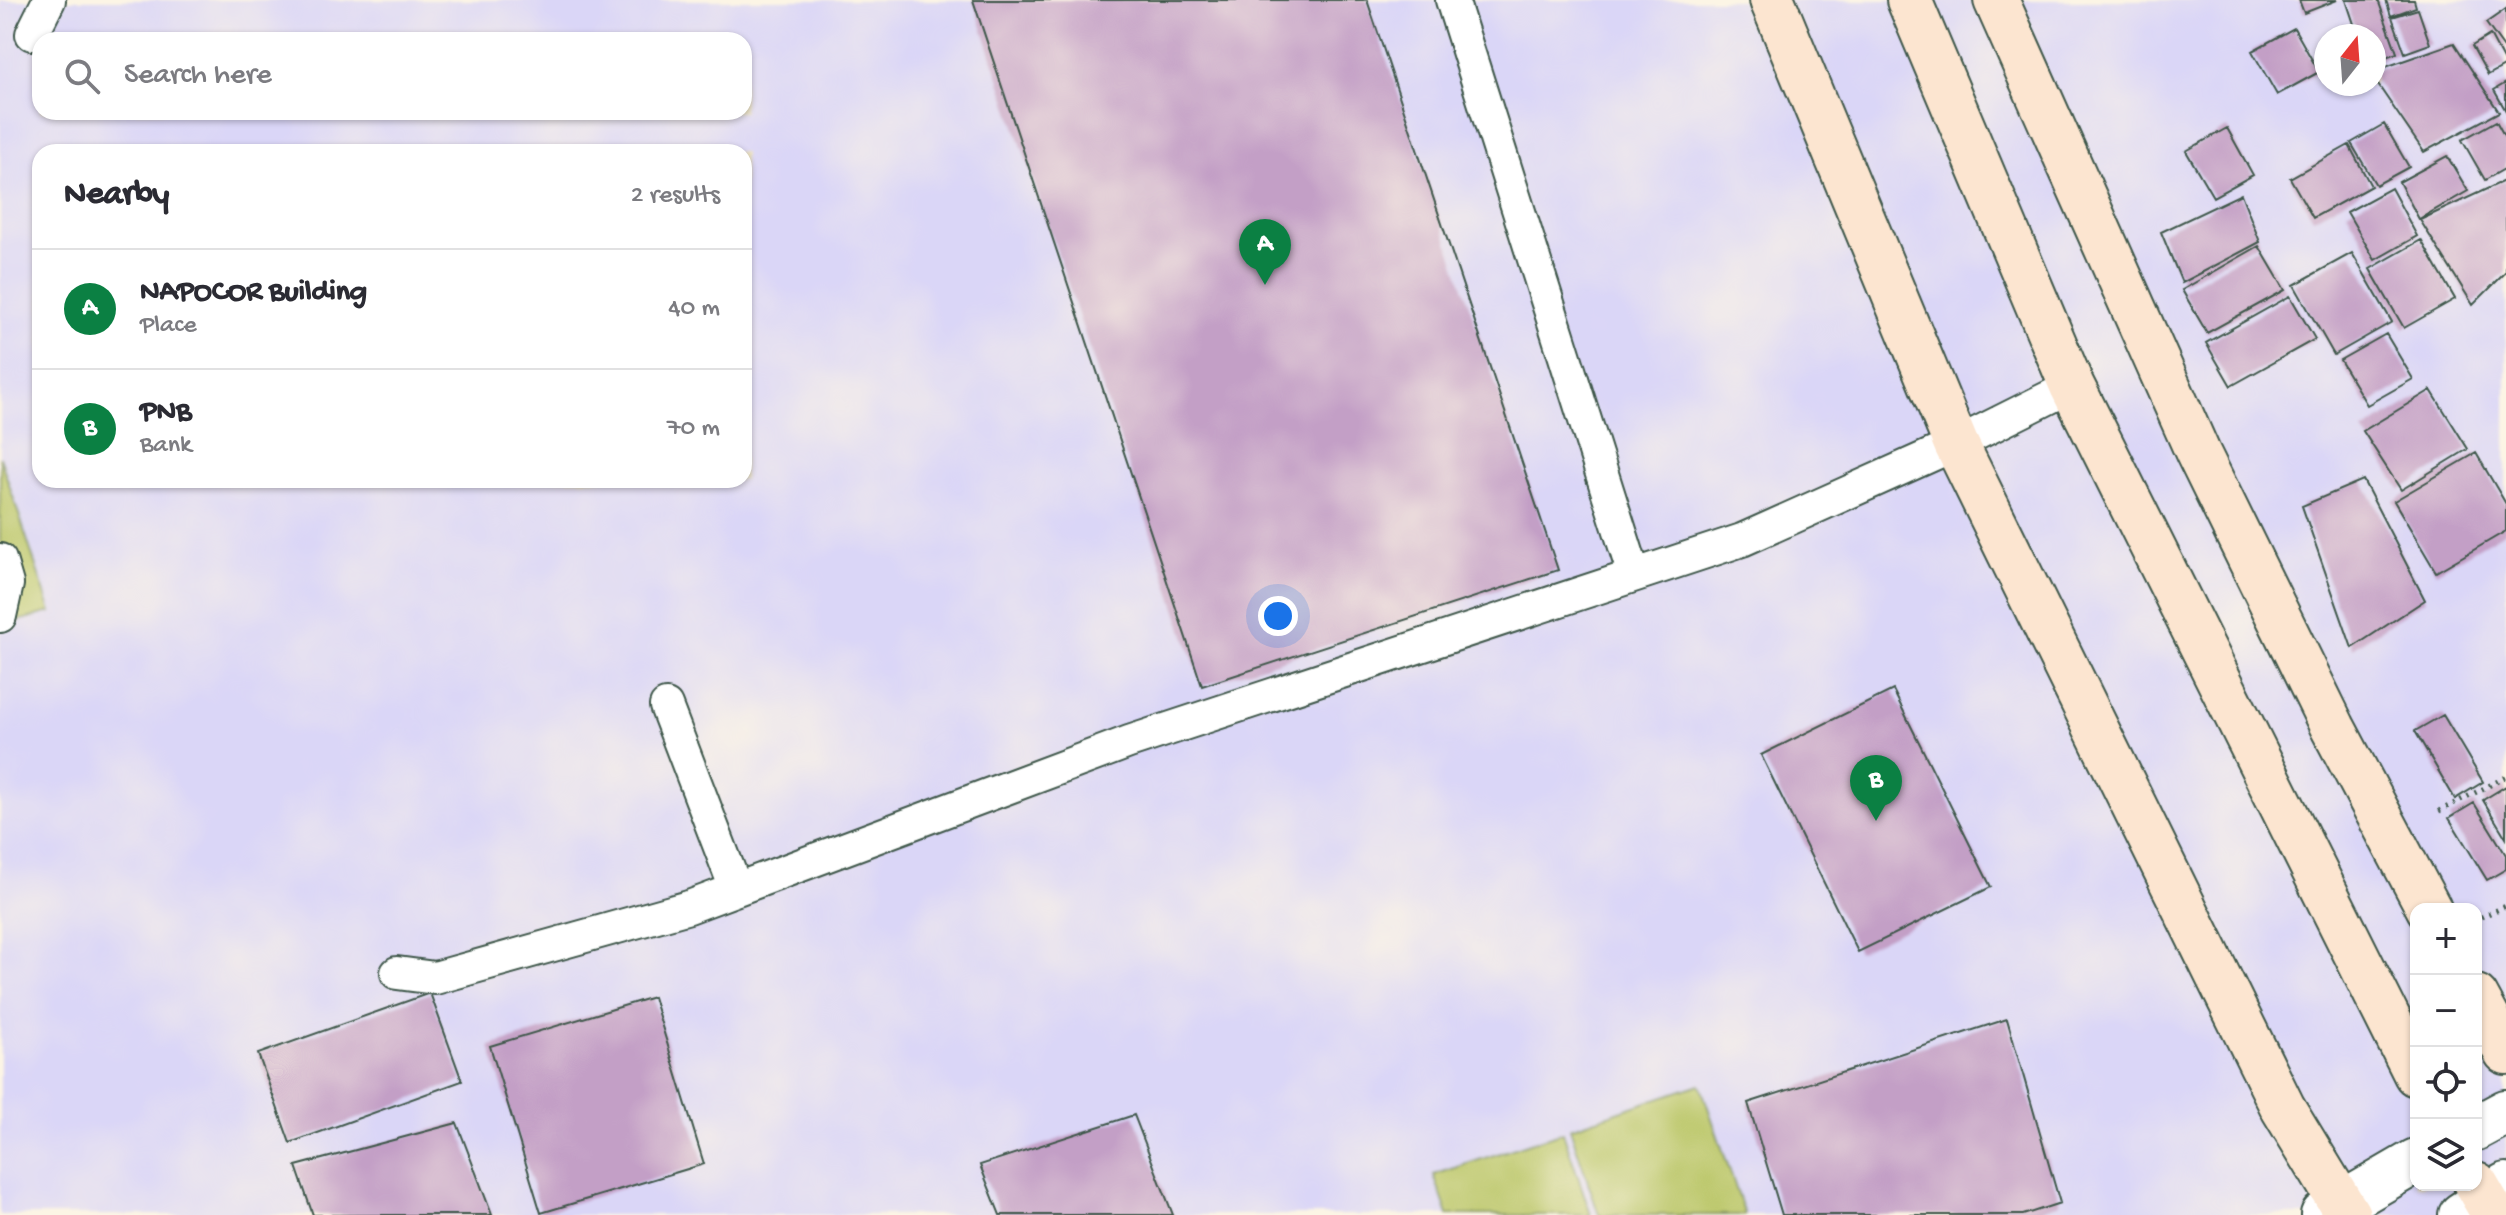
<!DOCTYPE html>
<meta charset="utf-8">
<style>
:root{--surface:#fff;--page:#f2f2f3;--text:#2b2b33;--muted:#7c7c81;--line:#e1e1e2;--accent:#0b8043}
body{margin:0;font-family:"Gochi Hand",sans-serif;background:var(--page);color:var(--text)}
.controls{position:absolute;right:24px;bottom:24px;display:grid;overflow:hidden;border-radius:16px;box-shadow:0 2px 6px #0004}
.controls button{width:72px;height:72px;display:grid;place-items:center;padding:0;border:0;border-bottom:2px solid var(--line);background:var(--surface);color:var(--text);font:40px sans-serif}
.compass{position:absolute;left:2314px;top:24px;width:72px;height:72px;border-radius:50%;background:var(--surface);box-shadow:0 2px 6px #0004;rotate:17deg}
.you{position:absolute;left:1278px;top:616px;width:28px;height:28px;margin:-20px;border:6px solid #fff;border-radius:50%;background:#1a73e8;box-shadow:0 0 0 12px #1a73e833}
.badge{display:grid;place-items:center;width:52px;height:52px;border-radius:50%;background:var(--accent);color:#fff;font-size:26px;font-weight:700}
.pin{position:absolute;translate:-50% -66px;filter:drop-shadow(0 2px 4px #0008)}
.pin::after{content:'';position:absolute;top:42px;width:28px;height:24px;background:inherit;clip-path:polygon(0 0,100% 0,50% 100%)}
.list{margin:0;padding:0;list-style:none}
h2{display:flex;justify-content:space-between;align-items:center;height:104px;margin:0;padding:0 32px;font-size:34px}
h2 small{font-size:26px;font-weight:400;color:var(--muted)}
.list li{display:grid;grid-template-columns:52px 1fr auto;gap:24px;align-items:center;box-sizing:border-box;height:120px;padding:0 32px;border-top:2px solid var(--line)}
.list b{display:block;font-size:30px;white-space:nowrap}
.list p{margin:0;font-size:26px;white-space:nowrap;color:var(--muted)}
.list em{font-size:26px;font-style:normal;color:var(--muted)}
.icon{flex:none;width:44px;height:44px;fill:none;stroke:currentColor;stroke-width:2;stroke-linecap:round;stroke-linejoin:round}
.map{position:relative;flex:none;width:2506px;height:1215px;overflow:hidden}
.search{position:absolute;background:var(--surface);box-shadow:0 2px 6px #0004;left:32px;top:32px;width:720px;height:88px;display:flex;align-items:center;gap:20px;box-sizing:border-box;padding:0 28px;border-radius:24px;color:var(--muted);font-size:30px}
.panel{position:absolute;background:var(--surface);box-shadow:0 2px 6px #0004;left:32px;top:144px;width:720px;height:344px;border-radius:24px}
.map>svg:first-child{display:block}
</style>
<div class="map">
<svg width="2506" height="1215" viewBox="0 0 2506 1215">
<rect width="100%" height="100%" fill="#fcf5e5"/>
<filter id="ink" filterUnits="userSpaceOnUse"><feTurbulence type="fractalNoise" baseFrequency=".0125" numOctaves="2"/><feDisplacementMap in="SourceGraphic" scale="16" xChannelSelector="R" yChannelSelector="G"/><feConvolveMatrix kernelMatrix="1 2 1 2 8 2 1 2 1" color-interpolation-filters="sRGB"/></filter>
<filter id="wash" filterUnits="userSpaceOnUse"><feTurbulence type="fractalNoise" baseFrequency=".006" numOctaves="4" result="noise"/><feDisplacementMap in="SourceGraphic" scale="32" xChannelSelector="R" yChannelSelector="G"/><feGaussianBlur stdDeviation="1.8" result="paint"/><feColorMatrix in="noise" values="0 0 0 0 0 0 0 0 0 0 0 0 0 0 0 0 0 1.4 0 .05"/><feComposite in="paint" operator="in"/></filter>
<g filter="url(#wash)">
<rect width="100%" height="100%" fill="#ece2c0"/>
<path fill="#dad6f7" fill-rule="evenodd" d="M 0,0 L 2506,0 L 2506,1215 L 0,1215 ZM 2326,36 L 2374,36 L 2374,84 L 2326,84 ZM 40,40 L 744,40 L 744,112 L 40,112 ZM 40,152 L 744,152 L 744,480 L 40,480 ZM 2416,909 L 2476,909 L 2476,1185 L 2416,1185 Z"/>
<path fill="#bac668" stroke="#6c824e" stroke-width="2" d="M 0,457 L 51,612 L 0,626 Z
M 1700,1084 L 1745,1215 L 1599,1215 L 1570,1128 Z
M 1563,1132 L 1591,1215 L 1448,1215 L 1434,1175 Z"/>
<g id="blocks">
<path fill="#c39fc6" d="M 973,0 L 1367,0 L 1558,570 L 1202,686 Z
M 2299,0 L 2337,0 L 2304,13 Z
M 2346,0 L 2378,0 L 2397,53 L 2374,61 L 2374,36 L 2358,36 Z
M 2386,0 L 2414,0 L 2416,7 L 2391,16 Z
M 2418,9 L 2430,44 L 2405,53 L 2392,17 Z
M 2506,9 L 2506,51 L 2486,23 Z
M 2294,28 L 2319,72 L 2277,95 L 2252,51 Z
M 2490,35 L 2506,65 L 2488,75 L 2472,46 Z
M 2454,43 L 2499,112 L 2424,152 L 2374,79 L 2374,71 Z
M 2506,83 L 2506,111 L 2494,90 Z
M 2496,121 L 2506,139 L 2506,168 L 2485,180 L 2462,140 Z
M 2384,124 L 2409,167 L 2376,185 L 2351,143 Z
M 2227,128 L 2253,175 L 2213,197 L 2186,151 Z
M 2349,145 L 2371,186 L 2313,218 L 2290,178 Z
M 2447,156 L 2468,191 L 2419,219 L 2399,182 Z
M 2506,180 L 2506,272 L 2473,305 L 2420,220 Z
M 2391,188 L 2417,236 L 2375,260 L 2347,212 Z
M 2241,194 L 2260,242 L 2182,283 L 2161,232 Z
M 2421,240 L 2455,299 L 2404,328 L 2370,269 Z
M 2259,246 L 2285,290 L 2207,333 L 2182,290 Z
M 2352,253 L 2392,322 L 2334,355 L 2294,285 Z
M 2290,296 L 2315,339 L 2231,386 L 2206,343 Z
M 2386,334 L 2413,379 L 2367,405 L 2340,360 Z
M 2431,390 L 2468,449 L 2401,490 L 2363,431 Z
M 2476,453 L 2506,504 L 2506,531 L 2436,572 L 2394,501 Z
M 2363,480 L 2425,600 L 2352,648 L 2302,506 Z
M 1893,690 L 1991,887 L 1858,952 L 1761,755 Z
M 2443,715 L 2483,782 L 2455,799 L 2415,731 Z
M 2506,786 L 2506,838 L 2483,800 Z
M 2474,803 L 2506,855 L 2506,869 L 2487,880 L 2449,818 Z
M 430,993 L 462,1081 L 290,1143 L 258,1054 Z
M 653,997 L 704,1164 L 541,1213 L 490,1046 Z
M 2007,1019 L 2060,1203 L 2023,1215 L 1782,1215 L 1748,1103 Z
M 1134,1115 L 1173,1215 L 1000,1215 L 980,1165 Z
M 457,1123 L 492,1215 L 313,1215 L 296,1166 Z"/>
</g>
</g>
<g filter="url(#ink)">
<use href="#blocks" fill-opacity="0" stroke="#3e5649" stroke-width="2"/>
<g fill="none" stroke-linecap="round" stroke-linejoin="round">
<defs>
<path id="service" d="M 1452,0 L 1634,575
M 32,34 L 49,0
M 0,560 L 7,584 L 0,616
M 666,706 L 736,889
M 397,973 L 435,978 L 689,907 L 1129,742 L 1742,540 L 1956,444 L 2072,386"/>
<path id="tertiary" d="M 2476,1128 L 2506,1112
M 2323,1215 L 2416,1161
M 2461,1215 L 2506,1185"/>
<path id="secondary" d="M 1772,0 L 1956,444 L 2283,1108 L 2348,1215
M 1909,0 L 2072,386 L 2416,1074
M 1996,0 L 2198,453 L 2333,728 L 2429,909
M 2476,997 L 2506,1052
M 2476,1184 L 2494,1215"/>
</defs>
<use href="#service" stroke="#3e5649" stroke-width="36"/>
<use href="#tertiary" stroke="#3e5649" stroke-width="48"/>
<use href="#secondary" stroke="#3e5649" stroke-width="48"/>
<path stroke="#3e5649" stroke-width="5" stroke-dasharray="2 6" stroke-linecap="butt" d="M 2439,811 L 2506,777
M 2481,917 L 2506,906"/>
<use href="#service" stroke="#fff" stroke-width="32"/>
<use href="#tertiary" stroke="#fff" stroke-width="44"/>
<use href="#secondary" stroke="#fce5d0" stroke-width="44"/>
</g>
</g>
</svg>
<div class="controls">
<button>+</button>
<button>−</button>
<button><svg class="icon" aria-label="locate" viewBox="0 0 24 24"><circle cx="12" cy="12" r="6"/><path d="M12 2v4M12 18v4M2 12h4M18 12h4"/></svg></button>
<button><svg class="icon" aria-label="layers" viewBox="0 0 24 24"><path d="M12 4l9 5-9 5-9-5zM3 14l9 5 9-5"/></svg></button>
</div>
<svg class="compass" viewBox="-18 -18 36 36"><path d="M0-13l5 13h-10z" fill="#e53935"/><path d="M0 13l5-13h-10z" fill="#7c7c81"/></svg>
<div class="you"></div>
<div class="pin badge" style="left:1265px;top:285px">A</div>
<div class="pin badge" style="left:1876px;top:821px">B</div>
<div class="search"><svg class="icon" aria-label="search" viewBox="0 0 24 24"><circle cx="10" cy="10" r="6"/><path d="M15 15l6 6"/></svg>Search here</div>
<section class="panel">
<h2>Nearby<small>2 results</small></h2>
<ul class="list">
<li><span class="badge">A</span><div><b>NAPOCOR Building</b><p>Place</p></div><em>40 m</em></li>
<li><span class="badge">B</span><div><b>PNB</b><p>Bank</p></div><em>70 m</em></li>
</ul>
</section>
</div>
